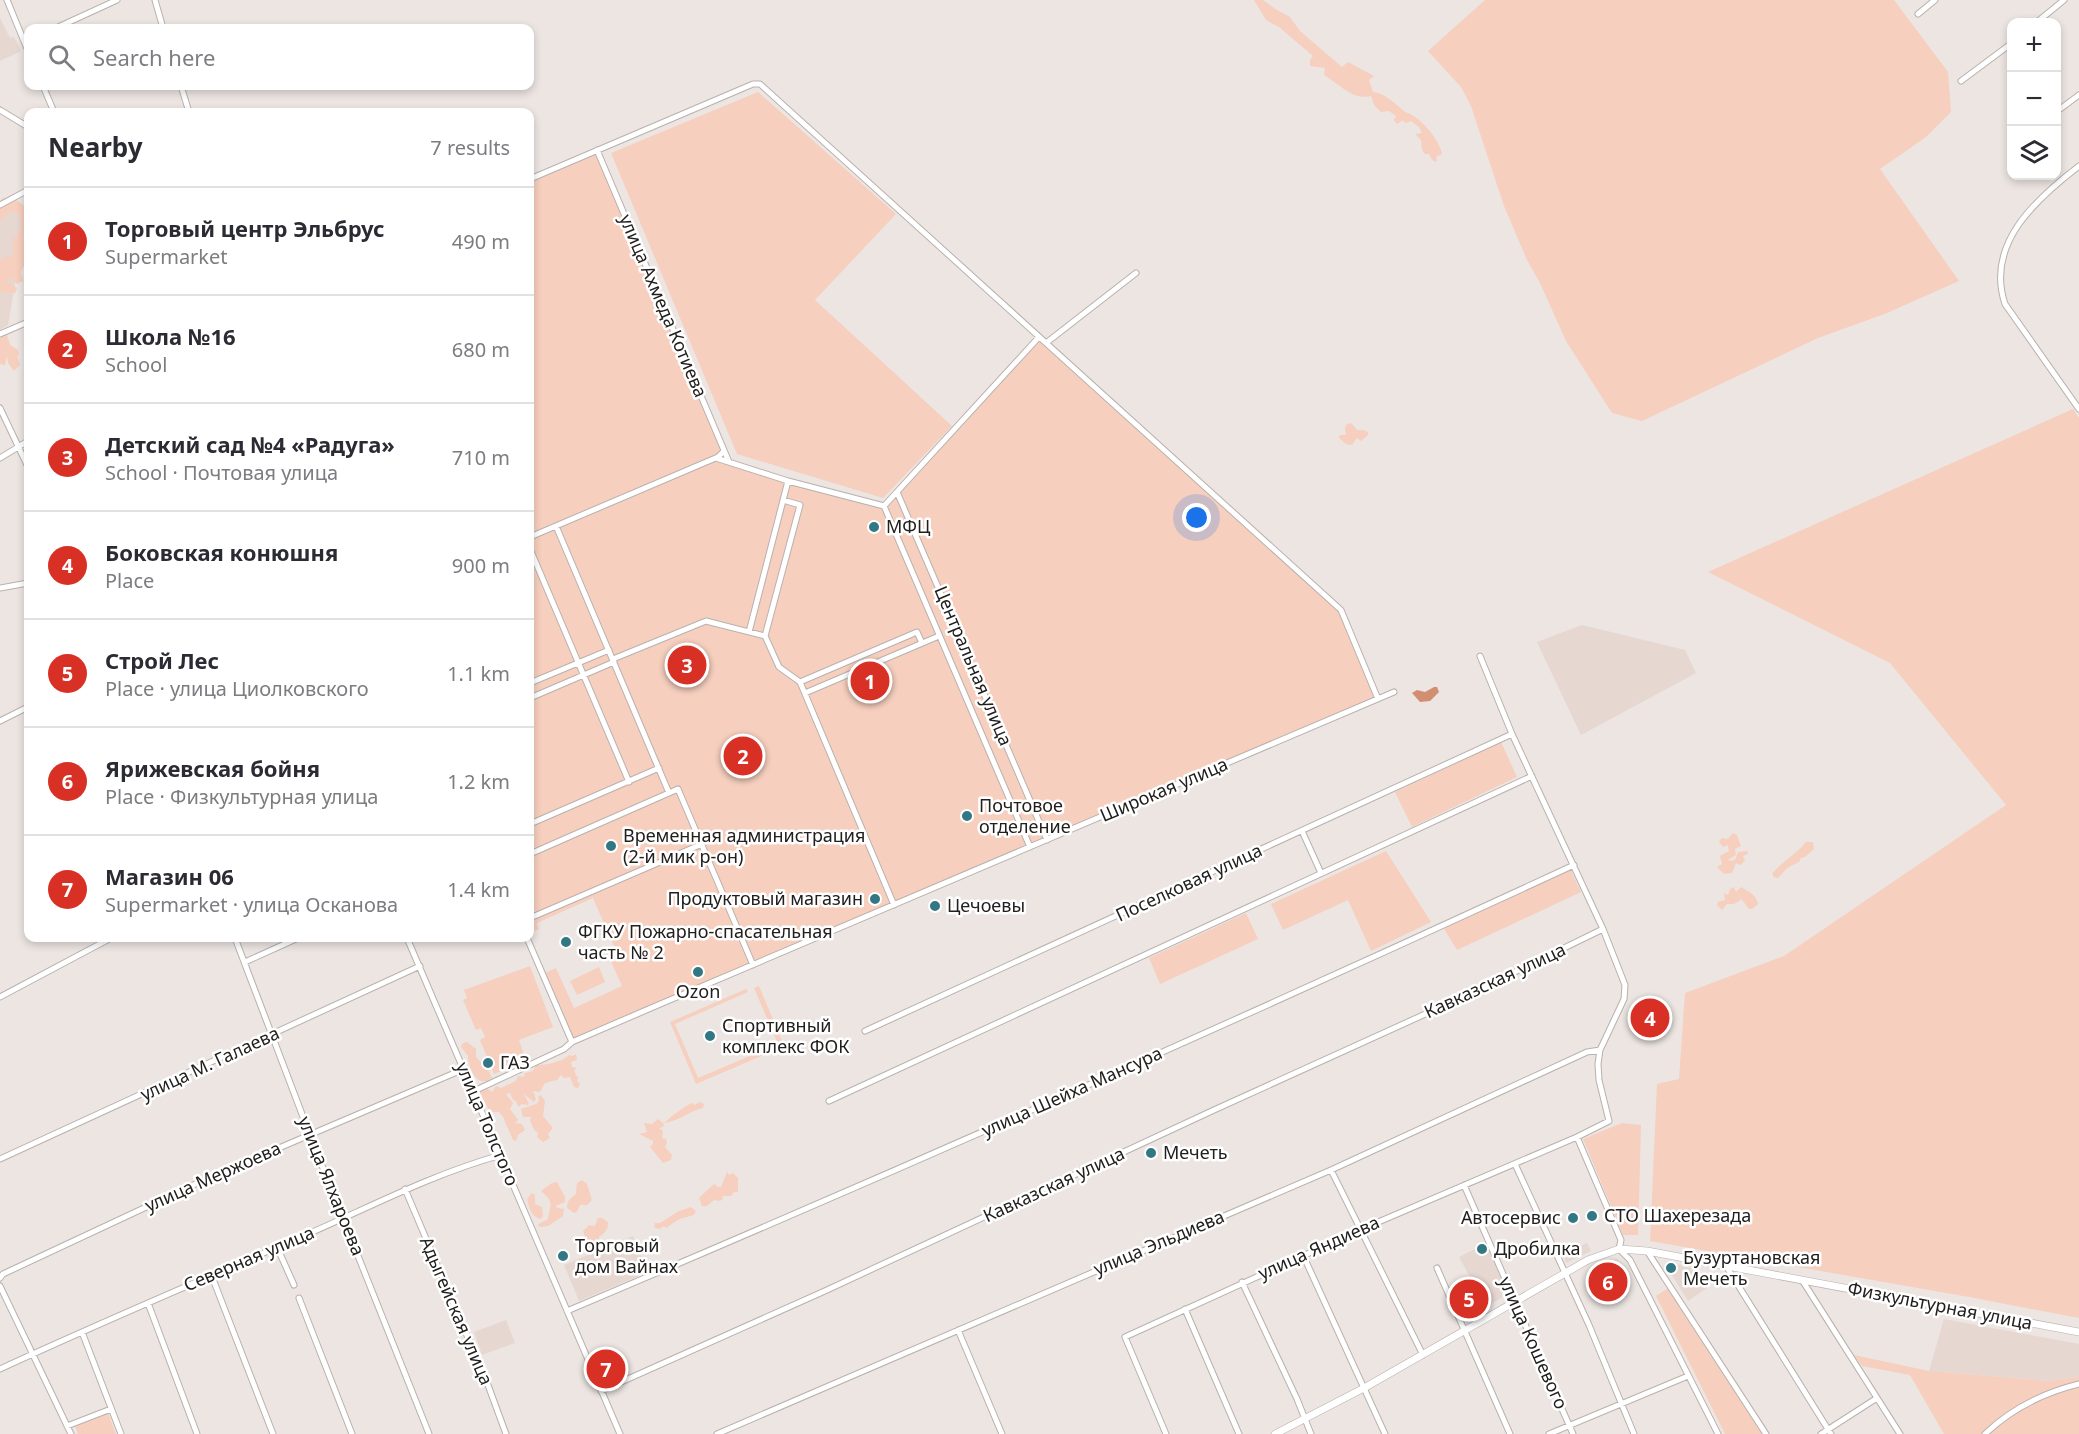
<!DOCTYPE html>
<meta charset="utf-8">
<style>
:root{--surface:#fff;--page:#f7f7f7;--text:#2b2b33;--muted:#7c7c81;--line:#e1e1e2;--accent:#d93025}
body{margin:0;font-family:"Noto Sans",sans-serif;background:var(--page);color:var(--text)}
.controls{position:absolute;right:18px;top:18px;display:grid;overflow:hidden;border-radius:12px;box-shadow:0 3px 9px #0003}
.controls button{width:54px;height:54px;display:grid;place-items:center;padding:0;border:0;border-bottom:2px solid var(--line);background:var(--surface);color:var(--text);font:30px sans-serif}
.you{position:absolute;left:1197px;top:518px;width:21px;height:21px;margin:-15px;border:4px solid #fff;border-radius:50%;background:#1a73e8;box-shadow:0 0 0 9px #1a73e833}
.badge{display:grid;place-items:center;width:39px;height:39px;border-radius:50%;background:var(--accent);color:#fff;font-size:20px;font-weight:700}
.pin{position:absolute;translate:-50% -50%;border:3px solid #fff;box-shadow:0 2px 6px #0006}
.list{margin:0;padding:0;list-style:none}
h2{display:flex;justify-content:space-between;align-items:center;height:78px;margin:0;padding:0 24px;font-size:26px}
h2 small{font-size:20px;font-weight:400;color:var(--muted)}
.list li{display:grid;grid-template-columns:39px 1fr auto;gap:18px;align-items:center;box-sizing:border-box;height:108px;padding:0 24px;border-top:2px solid var(--line)}
.list b{display:block;font-size:22px;white-space:nowrap}
.list p{margin:0;font-size:20px;white-space:nowrap;color:var(--muted)}
.list em{font-size:20px;font-style:normal;color:var(--muted)}
.icon{flex:none;width:33px;height:33px;fill:none;stroke:currentColor;stroke-width:2;stroke-linecap:round;stroke-linejoin:round}
.map{position:relative;flex:none;width:2079px;height:1434px;overflow:hidden}
.search{position:absolute;background:var(--surface);box-shadow:0 3px 9px #0003;left:24px;top:24px;width:510px;height:66px;display:flex;align-items:center;gap:15px;box-sizing:border-box;padding:0 21px;border-radius:12px;color:var(--muted);font-size:22px}
.panel{position:absolute;background:var(--surface);box-shadow:0 3px 9px #0003;left:24px;top:108px;width:510px;height:834px;border-radius:12px}
.map>svg:first-child{display:block}
</style>
<div class="map">
<svg width="2079" height="1434" viewBox="0 0 2079 1434">
<rect width="100%" height="100%" fill="#ece5e2"/>
<path fill="#e6d7d1" d="M 0,18 L 10,38 L 14,37 L 21,51 L 0,61 Z
M 17,202 L 26,219 L 8,325 L 0,330 L 0,210 Z
M 1582,625 L 1685,650 L 1696,673 L 1581,735 L 1537,642 Z
M 633,1236 L 648,1272 L 579,1301 L 564,1265 Z
M 1587,1243 L 1591,1251 L 1566,1263 L 1563,1254 Z
M 1475,1249 L 1478,1254 L 1488,1250 L 1509,1294 L 1486,1306 L 1459,1257 Z
M 1617,1259 L 1620,1266 L 1598,1277 L 1595,1269 Z
M 1672,1264 L 1694,1266 L 1707,1288 L 1688,1301 L 1670,1272 L 1674,1270 Z
M 1944,1319 L 2079,1344 L 2079,1377 L 2048,1381 L 1929,1371 Z
M 506,1320 L 515,1343 L 482,1355 L 474,1332 Z"/>
<path fill="#f6cfbe" d="M 1254,0 L 1263,0 L 1277,10 L 1290,17 L 1300,31 L 1342,67 L 1348,62 L 1374,76 L 1369,80 L 1373,92 C 1385,93 1394,103 1404,111 C 1406,113 1409,113 1412,115 C 1424,122 1440,141 1442,154 L 1436,157 L 1437,161 L 1436,162 L 1432,160 L 1429,154 L 1425,154 L 1422,150 L 1421,140 L 1415,134 L 1422,133 L 1419,127 L 1411,121 L 1405,123 L 1403,120 L 1397,124 L 1394,120 L 1396,116 L 1389,111 L 1381,112 L 1374,105 L 1371,96 C 1353,101 1338,83 1324,75 L 1325,68 L 1310,66 L 1310,60 L 1313,56 L 1279,27 L 1266,20 Z
M 1485,0 L 1894,0 L 1948,72 L 1951,112 L 1926,137 L 1880,169 L 1959,281 L 1887,313 L 1818,338 L 1642,421 L 1612,413 L 1566,341 L 1540,283 L 1527,260 L 1504,206 L 1471,106 L 1461,87 L 1428,51 Z
M 758,92 L 896,214 L 815,300 L 952,426 L 883,498 L 737,454 L 611,153 Z
M 597,150 L 729,462 L 884,506 L 1039,337 L 1341,610 L 1378,699 L 572,1042 L 543,974 L 556,968 L 574,1008 L 622,986 L 609,957 L 617,953 L 593,898 L 537,923 L 539,929 L 530,933 L 530,179 Z
M 3,198 L 16,200 L 28,208 L 28,257 L 21,272 L 23,281 L 17,284 L 11,278 L 5,280 L 17,288 L 15,293 L 0,292 L 0,260 L 6,256 L 9,258 L 13,256 L 13,238 L 17,237 L 21,225 L 20,215 L 14,212 L 5,215 L 4,219 L 0,220 L 0,202 Z
M 0,332 L 7,335 L 10,345 L 18,350 L 19,354 L 17,356 L 20,365 L 14,371 L 8,363 L 7,356 L 5,365 L 0,364 Z
M 2073,409 L 2079,418 L 2079,1318 L 1969,1297 L 1650,1241 L 1657,1084 L 1679,1079 L 1685,993 L 1784,956 L 2006,805 L 1890,663 L 1708,572 Z
M 1351,423 L 1357,430 L 1363,430 L 1368,432 L 1368,435 L 1361,441 L 1357,438 L 1352,445 L 1346,444 L 1339,438 L 1340,435 L 1346,435 L 1345,429 L 1346,425 Z
M 1501,742 L 1517,777 L 1412,827 L 1395,792 Z
M 1733,833 L 1737,835 L 1741,846 L 1735,849 L 1736,855 L 1729,859 L 1728,861 L 1735,860 L 1738,852 L 1747,851 L 1748,854 L 1743,856 L 1745,861 L 1740,865 L 1736,863 L 1732,873 L 1724,874 L 1717,867 L 1722,864 L 1720,856 L 1729,851 L 1728,845 L 1723,847 L 1719,842 L 1722,838 L 1728,839 Z
M 1806,842 L 1813,842 L 1814,849 L 1805,857 L 1801,858 L 1799,862 L 1787,868 L 1778,878 L 1774,877 L 1772,874 C 1782,861 1796,855 1806,842 Z
M 1386,851 L 1431,922 L 1371,951 L 1348,900 L 1283,930 L 1271,904 Z
M 1570,869 L 1581,892 L 1457,950 L 1443,927 Z
M 1734,887 L 1736,892 L 1741,887 C 1750,893 1755,893 1758,904 L 1752,909 L 1749,909 L 1740,897 L 1741,900 L 1734,904 L 1727,904 L 1722,910 L 1717,905 L 1718,902 L 1725,900 L 1724,893 L 1728,895 L 1730,889 Z
M 1246,913 L 1258,939 L 1160,984 L 1149,958 Z
M 530,966 L 553,1027 L 519,1040 L 526,1061 L 494,1074 L 480,1040 L 485,1037 L 481,1028 L 476,1030 L 463,1000 L 467,998 L 464,990 Z
M 599,967 L 605,982 L 577,995 L 570,981 Z
M 759,986 L 784,1046 L 696,1084 L 670,1022 L 746,989 L 748,992 L 675,1024 L 698,1078 L 778,1044 L 754,988 Z
M 467,1042 L 476,1049 L 476,1057 L 489,1071 L 492,1078 L 487,1081 L 481,1081 C 473,1078 468,1064 468,1056 L 461,1047 L 463,1043 Z
M 576,1054 L 577,1060 L 571,1062 L 572,1067 L 577,1068 L 574,1071 L 578,1078 L 577,1081 L 580,1083 L 578,1088 L 574,1087 L 570,1077 L 564,1078 L 561,1075 L 557,1080 L 545,1083 L 540,1092 L 533,1091 L 536,1099 L 534,1102 L 524,1094 L 529,1104 L 527,1105 L 522,1104 L 518,1107 L 516,1101 L 513,1100 L 510,1093 L 506,1094 L 513,1103 L 510,1109 L 518,1120 L 515,1123 L 522,1124 L 525,1130 L 518,1135 L 516,1141 L 513,1140 L 503,1117 L 499,1112 L 490,1112 L 479,1091 L 486,1087 L 492,1092 L 496,1086 L 501,1088 L 516,1081 L 518,1076 L 524,1077 L 525,1073 L 533,1071 L 536,1065 C 547,1065 562,1062 569,1055 L 573,1056 Z
M 541,1095 L 545,1101 L 543,1116 L 553,1128 L 548,1134 L 550,1138 L 543,1142 L 537,1137 L 538,1133 L 534,1130 L 530,1120 L 531,1117 L 523,1117 L 521,1109 L 536,1104 L 539,1101 L 538,1097 Z
M 699,1102 L 704,1104 L 703,1108 C 691,1110 679,1121 665,1123 C 668,1118 687,1105 692,1103 L 695,1105 Z
M 658,1119 L 664,1124 L 663,1127 L 659,1128 L 663,1131 L 662,1138 L 666,1139 L 667,1143 L 665,1147 L 672,1155 L 671,1160 L 663,1163 L 650,1147 L 653,1144 L 653,1141 L 639,1134 L 647,1132 L 644,1123 L 652,1124 Z
M 1622,1123 L 1641,1125 L 1638,1235 L 1623,1235 L 1583,1139 Z
M 727,1172 L 729,1175 L 733,1173 L 738,1178 L 738,1192 L 734,1192 L 731,1196 L 723,1196 L 722,1200 L 719,1201 L 714,1200 L 707,1206 L 702,1206 L 699,1198 L 714,1184 L 718,1187 L 721,1187 Z
M 582,1180 L 587,1184 L 592,1200 L 587,1205 L 580,1205 L 577,1212 L 574,1213 L 567,1208 C 567,1201 570,1198 576,1194 L 577,1183 Z
M 557,1182 L 565,1197 L 565,1202 L 556,1206 L 557,1208 L 564,1209 L 563,1216 L 548,1226 L 539,1227 L 538,1224 L 548,1219 C 550,1203 555,1203 541,1191 L 552,1183 Z
M 532,1193 L 535,1195 L 535,1204 L 542,1207 L 543,1216 L 541,1219 C 531,1217 529,1207 527,1199 Z
M 691,1207 L 696,1211 L 694,1215 L 679,1219 L 666,1228 L 664,1226 L 659,1229 L 654,1227 L 655,1223 L 660,1223 L 679,1211 Z
M 598,1218 L 602,1218 L 608,1222 C 608,1230 605,1233 599,1237 L 599,1247 L 593,1251 L 588,1247 L 583,1231 L 589,1225 L 595,1226 Z
M 1668,1288 L 1762,1434 L 1725,1434 L 1656,1296 Z
M 1854,1355 L 1929,1371 L 2048,1381 L 2079,1377 L 2079,1434 L 1944,1434 L 1910,1375 L 1862,1366 Z
M 108,1413 L 116,1434 L 78,1434 L 75,1426 Z"/>
<path fill="#d28e70" d="M 1434,687 L 1437,687 L 1439,692 L 1430,701 L 1420,702 L 1412,693 L 1417,690 L 1425,692 Z"/>
<g fill="none" stroke-linecap="round" stroke-linejoin="round">
<defs>
<path id="minor" d="M 7,0 L 28,51
M 155,0 L 163,28
M 1918,14 L 1935,0
M 2037,22 L 2064,0
M 56,28 L 117,0
M 1961,81 L 2012,43
M 43,86 L 54,112
M 181,86 L 189,112
M 0,110 L 28,127
M 2056,112 L 2079,95
M 597,150 L 729,462
M 2079,166 C 2036,199 1985,244 2005,304 L 2079,409
M 530,179 L 753,84 L 760,84 L 1341,610 L 1378,699
M 0,205 L 28,190
M 0,334 L 28,322
M 1046,343 L 1136,273
M 0,408 L 28,467
M 0,458 L 28,441
M 716,458 L 788,481 L 884,506
M 897,492 L 1047,840
M 884,506 L 1030,847
M 884,506 L 1039,337
M 556,526 L 669,793
M 530,537 L 718,457 L 724,451
M 530,549 L 629,782
M 0,588 L 28,583
M 749,632 L 788,481
M 765,636 L 800,505 L 783,500
M 1480,656 L 1512,734 L 1603,929 L 1625,985 L 1624,999 L 1600,1050 L 1598,1064 L 1599,1080 L 1609,1121 L 1577,1137
M 613,659 L 706,621 L 765,636 L 779,667 L 800,682 L 894,905
M 800,682 L 917,632 L 922,643
M 530,683 L 609,650
M 805,693 L 939,636
M 530,698 L 614,662
M 0,721 L 28,707
M 530,824 L 659,768
M 1302,831 L 1321,873
M 530,854 L 678,789 L 753,965
M 530,918 L 702,844
M 235,938 L 313,1143 L 429,1434
M 407,938 L 620,1434
M 527,938 L 572,1042
M 245,962 L 298,938
M 0,997 L 111,938
M 865,1031 L 1512,734
M 474,1091 L 564,1049 L 572,1042 L 651,1008 L 1394,692
M 829,1101 L 1532,776
M 0,1159 L 420,966
M 1515,1164 L 1589,1325 L 1634,1434
M 1331,1170 L 1423,1355
M 1464,1185 L 1573,1434
M 405,1189 L 488,1385 L 506,1434
M 277,1247 L 294,1285
M 1647,1251 L 1766,1434
M 1303,1255 L 1385,1434
M 1726,1266 L 1831,1434
M 1437,1268 L 1510,1434
M 211,1274 L 273,1434
M 0,1278 L 3,1274 L 204,1180 L 464,1069
M 1802,1280 L 1900,1434
M 1242,1282 L 1297,1399 L 1311,1434
M 0,1286 L 71,1434
M 299,1298 L 352,1434
M 148,1303 L 197,1434
M 1185,1309 L 1239,1434
M 567,1311 C 905,1168 1241,1019 1574,865
M 958,1330 L 1002,1434
M 82,1332 L 121,1434
M 0,1369 C 102,1322 205,1278 308,1234 C 372,1206 433,1174 501,1155
M 601,1391 L 827,1290 L 1214,1110 L 1476,991 L 1603,929
M 67,1426 L 111,1409
M 717,1434 L 1331,1170 L 1587,1052 L 1600,1050
M 1166,1434 L 1125,1337 L 1362,1229 L 1577,1137 L 1621,1240 L 1619,1249 L 1630,1260 L 1718,1434
M 1549,1434 L 1688,1376
M 1821,1434 L 1877,1398
M 1985,1434 C 2012,1408 2043,1393 2079,1384"/>
<path id="major" d="M 1275,1434 L 1364,1388 L 1588,1260 L 1619,1249 L 1647,1251 L 2079,1332"/>
</defs>
<use href="#minor" stroke="#b8b1ae" stroke-width="7"/>
<use href="#major" stroke="#b8b1ae" stroke-width="8"/>
<use href="#minor" stroke="#fff" stroke-width="5"/>
<use href="#major" stroke="#fff" stroke-width="7"/>
</g>
<g fill="#327884" stroke="#fff" stroke-width="2">
<circle cx="874" cy="527" r="6"/>
<circle cx="967" cy="816" r="6"/>
<circle cx="611" cy="846" r="6"/>
<circle cx="875" cy="899" r="6"/>
<circle cx="935" cy="906" r="6"/>
<circle cx="566" cy="942" r="6"/>
<circle cx="698" cy="972" r="6"/>
<circle cx="710" cy="1036" r="6"/>
<circle cx="488" cy="1063" r="6"/>
<circle cx="1151" cy="1153" r="6"/>
<circle cx="1592" cy="1216" r="6"/>
<circle cx="1573" cy="1218" r="6"/>
<circle cx="1482" cy="1249" r="6"/>
<circle cx="563" cy="1256" r="6"/>
<circle cx="1671" cy="1268" r="6"/>
</g>
<g text-anchor="middle" stroke-width="5" stroke-linejoin="round" paint-order="stroke">
<g font-size="18" fill="#22201f" stroke="#fff">
<text transform="translate(663 306) rotate(67)" y="6">улица Ахмеда Котиева</text>
<text transform="translate(973 666) rotate(67)" y="6">Центральная улица</text>
<text transform="translate(1164 790) rotate(-23)" y="6">Широкая улица</text>
<text transform="translate(1189 883) rotate(-25)" y="6">Поселковая улица</text>
<text transform="translate(1495 981) rotate(-25)" y="6">Кавказская улица</text>
<text transform="translate(210 1064) rotate(-25)" y="6">улица М. Галаева</text>
<text transform="translate(1072 1092) rotate(-24)" y="6">улица Шейха Мансура</text>
<text transform="translate(487 1124) rotate(67)" y="6">улица Толстого</text>
<text transform="translate(213 1177) rotate(-24)" y="6">улица Мержоева</text>
<text transform="translate(1054 1185) rotate(-25)" y="6">Кавказская улица</text>
<text transform="translate(331 1186) rotate(68)" y="6">улица Ялхароева</text>
<text transform="translate(1159 1243) rotate(-23)" y="6">улица Эльдиева</text>
<text transform="translate(1319 1248) rotate(-24)" y="6">улица Яндиева</text>
<text transform="translate(249 1259) rotate(-23)" y="6">Северная улица</text>
<text transform="translate(1940 1306) rotate(11)" y="6">Физкультурная улица</text>
<text transform="translate(456 1311) rotate(67)" y="6">Адыгейская улица</text>
<text transform="translate(1533 1343) rotate(66)" y="6">улица Кошевого</text>
</g>
<g font-size="18" fill="#22201f" stroke="#fff" text-anchor="start">
<text x="886" y="533">МФЦ</text>
<text x="979" y="812">Почтовое<tspan x="979" dy="21">отделение</tspan></text>
<text x="623" y="842">Временная администрация<tspan x="623" dy="21">(2-й мик р-он)</tspan></text>
<text x="863" y="905" text-anchor="end">Продуктовый магазин</text>
<text x="947" y="912">Цечоевы</text>
<text x="578" y="938">ФГКУ Пожарно-спасательная<tspan x="578" dy="21">часть № 2</tspan></text>
<text x="698" y="998" text-anchor="middle">Ozon</text>
<text x="722" y="1032">Спортивный<tspan x="722" dy="21">комплекс ФОК</tspan></text>
<text x="500" y="1069">ГАЗ</text>
<text x="1163" y="1159">Мечеть</text>
<text x="1604" y="1222">СТО Шахерезада</text>
<text x="1561" y="1224" text-anchor="end">Автосервис</text>
<text x="575" y="1252">Торговый<tspan x="575" dy="21">дом Вайнах</tspan></text>
<text x="1494" y="1255">Дробилка</text>
<text x="1683" y="1264">Бузуртановская<tspan x="1683" dy="21">Мечеть</tspan></text>
</g>
</g>
</svg>
<div class="controls">
<button>+</button>
<button>−</button>
<button><svg class="icon" aria-label="layers" viewBox="0 0 24 24"><path d="M12 4l9 5-9 5-9-5zM3 14l9 5 9-5"/></svg></button>
</div>
<div class="you"></div>
<div class="pin badge" style="left:870px;top:681px">1</div>
<div class="pin badge" style="left:743px;top:756px">2</div>
<div class="pin badge" style="left:687px;top:665px">3</div>
<div class="pin badge" style="left:1650px;top:1018px">4</div>
<div class="pin badge" style="left:1469px;top:1299px">5</div>
<div class="pin badge" style="left:1608px;top:1282px">6</div>
<div class="pin badge" style="left:606px;top:1369px">7</div>
<div class="search"><svg class="icon" aria-label="search" viewBox="0 0 24 24"><circle cx="10" cy="10" r="6"/><path d="M15 15l6 6"/></svg>Search here</div>
<section class="panel">
<h2>Nearby<small>7 results</small></h2>
<ul class="list">
<li><span class="badge">1</span><div><b>Торговый центр Эльбрус</b><p>Supermarket</p></div><em>490 m</em></li>
<li><span class="badge">2</span><div><b>Школа №16</b><p>School</p></div><em>680 m</em></li>
<li><span class="badge">3</span><div><b>Детский сад №4 «Радуга»</b><p>School · Почтовая улица</p></div><em>710 m</em></li>
<li><span class="badge">4</span><div><b>Боковская конюшня</b><p>Place</p></div><em>900 m</em></li>
<li><span class="badge">5</span><div><b>Строй Лес</b><p>Place · улица Циолковского</p></div><em>1.1 km</em></li>
<li><span class="badge">6</span><div><b>Ярижевская бойня</b><p>Place · Физкультурная улица</p></div><em>1.2 km</em></li>
<li><span class="badge">7</span><div><b>Магазин 06</b><p>Supermarket · улица Осканова</p></div><em>1.4 km</em></li>
</ul>
</section>
</div>
